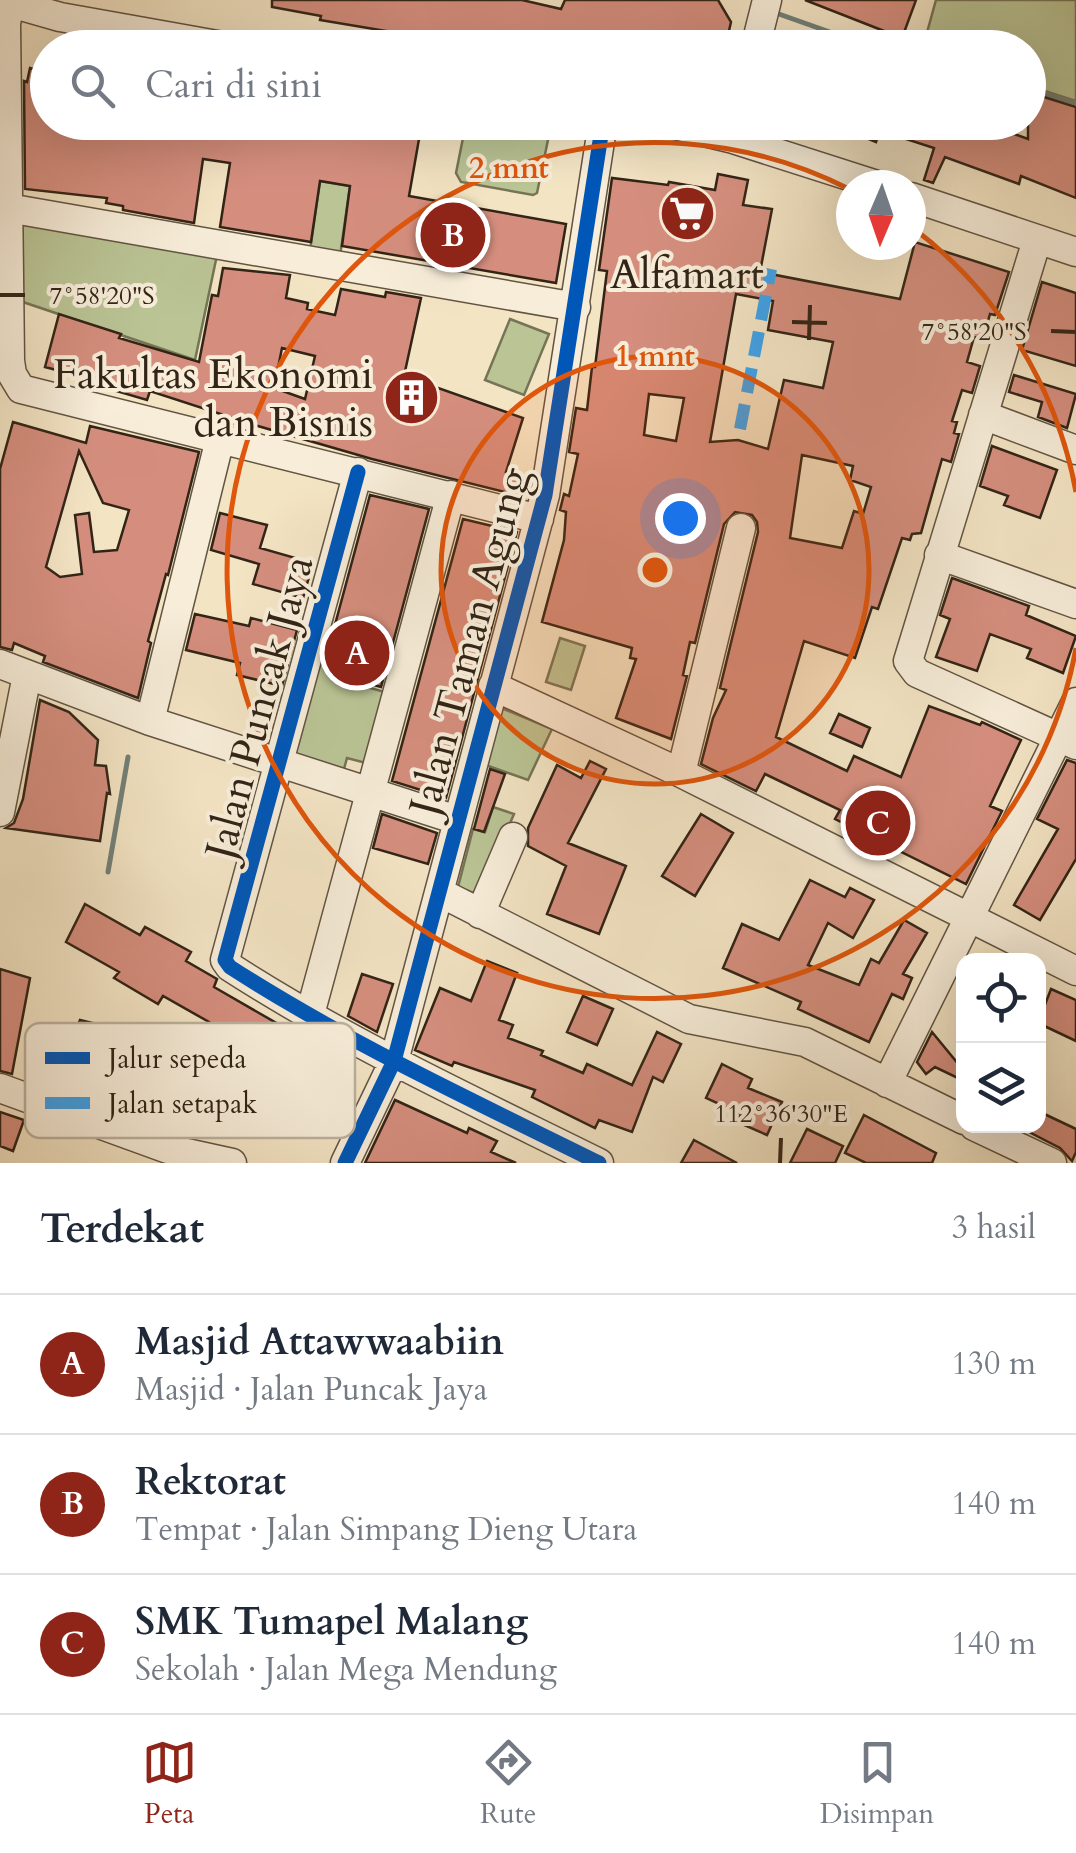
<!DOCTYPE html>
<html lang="id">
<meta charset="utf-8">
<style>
:root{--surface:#fff;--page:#f6f6f7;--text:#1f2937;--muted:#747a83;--line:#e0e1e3;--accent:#8f2418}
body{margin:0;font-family:Cardo,serif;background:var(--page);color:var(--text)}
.controls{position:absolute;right:30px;bottom:30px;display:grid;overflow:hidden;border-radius:20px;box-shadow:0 10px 40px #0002}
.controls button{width:90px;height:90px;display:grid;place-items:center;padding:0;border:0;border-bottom:2px solid var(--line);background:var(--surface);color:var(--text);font:50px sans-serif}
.compass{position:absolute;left:836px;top:170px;width:90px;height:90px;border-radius:50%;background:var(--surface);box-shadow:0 10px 40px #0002;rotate:182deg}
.you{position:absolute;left:680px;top:518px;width:35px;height:35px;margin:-25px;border:8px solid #fff;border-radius:50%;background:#1a73e8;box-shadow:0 0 0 15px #1a73e833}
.badge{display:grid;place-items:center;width:65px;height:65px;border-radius:50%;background:var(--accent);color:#fff;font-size:32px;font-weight:700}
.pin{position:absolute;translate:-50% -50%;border:5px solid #fff;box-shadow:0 2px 10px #0006}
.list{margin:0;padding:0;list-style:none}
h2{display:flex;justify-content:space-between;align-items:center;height:130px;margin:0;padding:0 40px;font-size:42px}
h2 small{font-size:32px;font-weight:400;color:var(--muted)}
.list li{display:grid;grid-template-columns:65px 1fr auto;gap:30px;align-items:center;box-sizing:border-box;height:140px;padding:0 40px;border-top:2px solid var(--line)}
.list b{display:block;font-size:38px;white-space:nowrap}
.list p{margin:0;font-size:32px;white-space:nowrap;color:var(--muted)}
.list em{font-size:32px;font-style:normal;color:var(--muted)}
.icon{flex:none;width:55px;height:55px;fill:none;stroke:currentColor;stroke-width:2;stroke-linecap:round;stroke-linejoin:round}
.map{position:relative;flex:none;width:1076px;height:1163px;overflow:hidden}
.search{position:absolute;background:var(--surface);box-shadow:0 10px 40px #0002;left:30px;right:30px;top:30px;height:110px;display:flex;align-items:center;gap:25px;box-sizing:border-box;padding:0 35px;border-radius:55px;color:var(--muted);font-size:38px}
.sheet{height:550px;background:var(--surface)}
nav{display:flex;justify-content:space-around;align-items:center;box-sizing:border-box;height:140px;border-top:2px solid var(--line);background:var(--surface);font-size:28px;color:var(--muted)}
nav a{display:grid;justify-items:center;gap:5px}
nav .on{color:var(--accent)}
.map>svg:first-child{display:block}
</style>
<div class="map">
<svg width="1076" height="1163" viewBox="0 0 1076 1163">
<rect width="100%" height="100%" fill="#f3e4c4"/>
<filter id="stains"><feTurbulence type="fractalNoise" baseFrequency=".002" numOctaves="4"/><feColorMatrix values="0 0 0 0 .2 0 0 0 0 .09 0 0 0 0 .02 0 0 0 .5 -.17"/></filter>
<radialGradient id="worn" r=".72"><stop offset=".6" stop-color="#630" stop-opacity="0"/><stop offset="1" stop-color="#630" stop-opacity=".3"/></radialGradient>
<path fill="#bac495" stroke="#767456" stroke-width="2.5" d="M 936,0 L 1076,0 L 1076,101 L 1029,86 L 1028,48 L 923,47 Z
M 466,123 C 481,122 491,133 506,136 C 521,139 534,133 549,135 L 537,193 L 533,195 L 461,182 L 456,173 Z
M 320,181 L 350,186 L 340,256 L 310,250 Z
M 22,223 L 217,255 L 195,360 L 17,300 Z
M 510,319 L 549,334 L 524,395 L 485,380 Z
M 560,638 L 585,646 L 571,690 L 546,682 Z
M 316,657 L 345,666 L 342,680 L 385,692 L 366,763 L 347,758 L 344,769 L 296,754 L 292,743 Z
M 499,707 L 552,729 L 528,780 L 480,763 Z
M 493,807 L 514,814 L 480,892 L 476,894 L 458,887 L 473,829 L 485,832 Z"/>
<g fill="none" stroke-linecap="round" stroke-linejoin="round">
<path stroke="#728078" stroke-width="5" d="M 776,13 L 875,48
M 1028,89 L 1076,103
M 108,872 L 128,757"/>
</g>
<path fill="#d58e7e" stroke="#322416" stroke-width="2.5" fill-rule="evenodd" d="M 272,0 L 522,0 L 561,9 L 565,0 L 718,0 L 731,22 L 725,48 L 604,48 L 568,40 L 567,48 L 495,48 L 437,33 L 435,48 L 415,48 L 396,44 L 398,33 L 320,20 L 321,16 L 272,7 Z
M 805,0 L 916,0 L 902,38 Z
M 30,68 L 48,73 L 48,122 L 422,122 L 409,196 L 566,224 L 556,283 L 342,246 L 350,186 L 320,181 L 311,242 L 220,227 L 230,163 L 203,159 L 194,223 L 123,210 L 123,206 L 106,203 L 107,198 L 25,189 L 24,81 L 27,82 Z
M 1028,92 L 1076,107 L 1076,198 L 1021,176 L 1019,184 L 945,157 L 933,183 L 924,180 L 934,148 L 906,139 L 897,122 L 981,122 L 1028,139 Z
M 828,122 L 882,122 L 876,142 Z
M 718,174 L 748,180 L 743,205 L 772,209 L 760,272 L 900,299 L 915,242 L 1009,272 L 995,315 L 990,314 L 983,339 L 974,337 L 967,362 L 980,366 L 972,393 L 962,390 L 952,421 L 957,422 L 954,433 L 959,434 L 951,462 L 942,459 L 921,533 L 912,534 L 910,540 L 902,538 L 878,609 L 872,607 L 855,658 L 804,641 L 776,737 L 847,771 L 854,756 L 901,777 L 929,706 L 980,725 L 982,722 L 1021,740 L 990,806 L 1002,811 L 966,884 L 835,819 L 840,810 L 765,774 L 756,791 L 701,764 L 713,718 L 726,690 L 720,688 L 758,532 L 757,522 L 752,515 L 735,512 L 724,524 L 695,643 L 690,642 L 683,675 L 687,676 L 671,739 L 616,718 L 636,659 L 630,658 L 632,648 L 542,622 L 564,540 L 566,512 L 560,510 L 564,494 L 569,496 L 578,454 L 569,452 L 576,408 L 587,410 L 592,367 L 595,367 L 607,271 L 599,270 L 612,178 L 668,185 L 669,182 L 715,190 ZM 736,294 L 773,301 L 768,330 L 833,342 L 823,388 L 784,380 L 768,449 L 738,440 L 710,442 ZM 649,394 L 684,398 L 676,441 L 644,435 ZM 802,455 L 853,466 L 850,480 L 871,487 L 863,514 L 854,511 L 842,548 L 790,538 Z
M 223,268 L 290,275 L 286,298 L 308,303 L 307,309 L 335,315 L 341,289 L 385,297 L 386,292 L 421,298 L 404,376 L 523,418 L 506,472 L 526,478 L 521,496 L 372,459 L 244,422 L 242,427 L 234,424 L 228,422 L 230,417 L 150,391 L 147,400 L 106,388 L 108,381 L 65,368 L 64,372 L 45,367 L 59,314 L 121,334 L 119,338 L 199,362 L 212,295 L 218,296 ZM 282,348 L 315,356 L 305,399 L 274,388 Z
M 1042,282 L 1076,293 L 1076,366 L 1022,350 Z
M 1014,375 L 1076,394 L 1067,428 L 1038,417 L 1042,402 L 1009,392 Z
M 13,422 L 86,443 L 90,426 L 199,452 L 168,575 L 166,574 L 148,641 L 151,643 L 138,698 L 43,662 L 45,656 L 14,643 L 12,650 L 0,647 L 0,469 ZM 79,451 L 103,503 L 129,510 L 117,550 L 94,552 L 89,513 L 75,515 L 82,574 L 60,577 L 46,567 Z
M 992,446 L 1057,470 L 1040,518 L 1004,505 L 1008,496 L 980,486 Z
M 370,495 L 429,509 L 381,687 L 345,677 L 349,664 L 326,658 Z
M 220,513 L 267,525 L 260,548 L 313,563 L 303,598 L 253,584 L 259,564 L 211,550 Z
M 463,519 L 517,532 L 446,798 L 392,781 Z
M 952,578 L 1029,606 L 1026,615 L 1076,636 L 1063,673 L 1027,658 L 1031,649 L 990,634 L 977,671 L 936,657 L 950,619 L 940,615 Z
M 195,614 L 249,626 L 251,618 L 297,630 L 282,686 L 237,675 L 240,663 L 186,650 Z
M 40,700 L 69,712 L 98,740 L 95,765 L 106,766 L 110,794 L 107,793 L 100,841 L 6,828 L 14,823 L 23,799 Z
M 839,714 L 870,728 L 862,747 L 830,733 Z
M 1067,760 L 1076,763 L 1076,859 L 1040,920 L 1014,905 L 1058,829 L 1037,819 Z
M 590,761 L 606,769 L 568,843 L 626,866 L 599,934 L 547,914 L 566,866 L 528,846 L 528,828 L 557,765 L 581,778 Z
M 490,769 L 505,774 L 484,832 L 474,829 Z
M 382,814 L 437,833 L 428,864 L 373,848 Z
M 701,814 L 733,833 L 695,896 L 662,876 Z
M 810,880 L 845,897 L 850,888 L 874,900 L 853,938 L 828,923 L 808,965 L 859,985 L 871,959 L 879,963 L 904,920 L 927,933 L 903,974 L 912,978 L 903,999 L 892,994 L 869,1042 L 798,1009 L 801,1002 L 723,968 L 742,924 L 779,940 Z
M 85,904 L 140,935 L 145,927 L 191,952 L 186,961 L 217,979 L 214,987 L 344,1062 L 306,1126 L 253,1095 L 259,1083 L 222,1062 L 190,1136 L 159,1127 L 188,1059 L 209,1022 L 163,996 L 158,1004 L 114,978 L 119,972 L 66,942 Z
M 487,961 L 517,973 L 499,1020 L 513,1025 L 508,1038 L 543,1051 L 541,1055 L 583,1073 L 587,1064 L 632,1085 L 657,1032 L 681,1044 L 663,1082 L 653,1077 L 632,1132 L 599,1120 L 595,1128 L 532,1097 L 535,1090 L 454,1062 L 452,1066 L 415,1050 L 440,988 L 471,1001 Z
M 0,969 L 30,978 L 12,1074 L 0,1071 Z
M 362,974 L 393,984 L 377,1032 L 348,1016 Z
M 1051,989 L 1076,1000 L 1076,1041 L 1038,1023 Z
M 583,996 L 613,1009 L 597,1045 L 567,1032 Z
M 80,1020 L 93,1023 L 123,1064 L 129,1040 L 162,1048 L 144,1114 L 41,1084 L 58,1037 L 71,1042 Z
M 932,1032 L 964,1071 L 964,1081 L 935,1067 L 926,1074 L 917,1062 Z
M 722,1064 L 752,1079 L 748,1088 L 782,1102 L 767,1135 L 737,1122 L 741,1114 L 706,1098 Z
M 395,1100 L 467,1133 L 469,1128 L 497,1141 L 491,1152 L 516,1163 L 365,1163 Z
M 1038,1111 L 1076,1129 L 1076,1152 L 1072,1161 L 1060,1148 L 1029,1132 L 1032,1126 L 1038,1126 Z
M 0,1112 L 24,1120 L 13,1151 L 0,1146 Z
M 864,1115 L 936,1153 L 932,1163 L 866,1163 L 845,1153 Z
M 807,1129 L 843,1146 L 835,1163 L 790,1163 Z
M 694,1140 L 737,1163 L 681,1163 Z"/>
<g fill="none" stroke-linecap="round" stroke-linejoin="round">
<defs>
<path id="minor" d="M 0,0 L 60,17 L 234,48
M 10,0 L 6,24 L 10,361 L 12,374 L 21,389 L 539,519
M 755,48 L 767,0
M 662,122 L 733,139 L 877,185
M 911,197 L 1076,252
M 8,208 L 576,307
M 1037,240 L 908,661 L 917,673 L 1076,745
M 983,415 L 1076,450
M 358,472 L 225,960 L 230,967 C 348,1043 474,1101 599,1163
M 939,555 L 1076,604
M 0,664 L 150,721 L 457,820
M 493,686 L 681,773 L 1076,971
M 150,721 L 220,439
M 681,773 L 741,528
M 0,812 L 27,675
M 439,892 L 689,1019 L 805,1042 L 964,1120
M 480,914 L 513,837
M 309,1018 L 451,495
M 887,1083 L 1076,702
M 0,1088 L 168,1149 L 232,1163
M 974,1126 L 1052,1163
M 345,1163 L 394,1061 L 545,495 L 603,122"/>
</defs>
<use href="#minor" stroke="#625442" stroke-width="31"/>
<use href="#minor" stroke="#f7edd9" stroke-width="28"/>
<path stroke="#3ea2ea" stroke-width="12" stroke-dasharray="25 12" stroke-linecap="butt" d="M 740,429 L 771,269"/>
<defs>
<path id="cycleway" d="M 358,472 L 225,960 L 230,967 C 348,1043 474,1101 599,1163
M 345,1163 L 394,1061 L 545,495 L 603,122"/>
</defs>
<use href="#cycleway" stroke="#f7edd9" stroke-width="21"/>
<use href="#cycleway" stroke="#0057b8" stroke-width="15"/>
</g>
<path fill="none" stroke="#322416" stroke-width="4" d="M 0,295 L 25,295M 792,322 L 827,323M 1051,331 L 1076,332M 809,340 L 810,305M 780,1163 L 781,1138"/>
<circle cx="655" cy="570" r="214" fill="#df560c" fill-opacity=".12"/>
<g fill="none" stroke="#df560c" stroke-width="5">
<circle cx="655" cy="570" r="214"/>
<path d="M1076 648A428 428 0 1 1 849 189M913 228A428 428 0 0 1 1076 492"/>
</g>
<defs>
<symbol id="supermarket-disc" viewBox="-11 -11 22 22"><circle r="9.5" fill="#8f2418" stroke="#f7edd9"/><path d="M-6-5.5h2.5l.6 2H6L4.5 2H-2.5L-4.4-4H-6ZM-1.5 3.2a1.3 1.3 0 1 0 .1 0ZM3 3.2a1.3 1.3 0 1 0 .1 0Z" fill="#fff"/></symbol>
<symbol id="building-disc" viewBox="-11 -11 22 22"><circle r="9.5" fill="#8f2418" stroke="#f7edd9"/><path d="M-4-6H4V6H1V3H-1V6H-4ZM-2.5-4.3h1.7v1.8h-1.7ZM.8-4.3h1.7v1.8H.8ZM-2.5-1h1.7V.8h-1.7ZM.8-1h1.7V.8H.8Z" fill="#fff"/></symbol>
</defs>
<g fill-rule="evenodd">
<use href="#supermarket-disc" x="656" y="182" width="63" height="63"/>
<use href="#building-disc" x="380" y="366" width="63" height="63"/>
</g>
<g text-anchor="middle" stroke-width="8" stroke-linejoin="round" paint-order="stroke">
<g font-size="42" fill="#322416" stroke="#f7edd9">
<text x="687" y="288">Alfamart</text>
<text x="373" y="388" text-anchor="end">Fakultas Ekonomi<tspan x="373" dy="48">dan Bisnis</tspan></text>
</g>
<g font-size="42" fill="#322416" stroke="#f7edd9">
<text transform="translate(468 641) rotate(-75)" y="15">Jalan Taman Agung</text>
<text transform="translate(258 707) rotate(-75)" y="15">Jalan Puncak Jaya</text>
</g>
</g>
<rect x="25" y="1023" width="330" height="115" rx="15" fill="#f7edd9" stroke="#bcb19e" stroke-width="2.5"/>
<rect x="45" y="1052" width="45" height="12" fill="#0057b8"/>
<rect x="45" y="1097" width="45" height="12" fill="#3ea2ea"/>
<g font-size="28" fill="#322416">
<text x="108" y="1068">Jalur sepeda</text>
<text x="108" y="1113">Jalan setapak</text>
</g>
<g font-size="25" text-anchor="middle" fill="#322416" stroke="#f7edd9" stroke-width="8" stroke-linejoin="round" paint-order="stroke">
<text x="102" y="304">7°58'20"S</text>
<text x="974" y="340">7°58'20"S</text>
<text x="781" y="1122">112°36'30"E</text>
</g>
<circle cx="655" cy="570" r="15" fill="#df560c" stroke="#f7edd9" stroke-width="5"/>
<g font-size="30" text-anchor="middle" font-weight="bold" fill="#df560c" stroke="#f7edd9" stroke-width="8" stroke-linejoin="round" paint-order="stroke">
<text x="509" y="178">2 mnt</text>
<text x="655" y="366">1 mnt</text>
</g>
<rect width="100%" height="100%" filter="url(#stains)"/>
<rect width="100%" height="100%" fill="url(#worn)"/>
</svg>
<div class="controls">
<button><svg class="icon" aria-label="locate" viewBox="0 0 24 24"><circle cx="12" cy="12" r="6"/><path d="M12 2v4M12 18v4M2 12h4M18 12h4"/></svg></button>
<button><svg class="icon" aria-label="layers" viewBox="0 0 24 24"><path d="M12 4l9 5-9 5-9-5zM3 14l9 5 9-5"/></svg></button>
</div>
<svg class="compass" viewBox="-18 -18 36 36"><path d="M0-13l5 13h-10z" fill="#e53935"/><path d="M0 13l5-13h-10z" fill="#747a83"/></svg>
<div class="you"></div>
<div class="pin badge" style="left:357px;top:653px">A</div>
<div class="pin badge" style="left:453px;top:235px">B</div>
<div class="pin badge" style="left:878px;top:823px">C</div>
<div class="search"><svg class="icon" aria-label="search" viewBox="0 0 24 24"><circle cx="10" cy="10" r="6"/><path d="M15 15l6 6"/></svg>Cari di sini</div>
</div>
<section class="sheet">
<h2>Terdekat<small>3 hasil</small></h2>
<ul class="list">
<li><span class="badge">A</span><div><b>Masjid Attawwaabiin</b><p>Masjid · Jalan Puncak Jaya</p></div><em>130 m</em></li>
<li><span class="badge">B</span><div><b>Rektorat</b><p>Tempat · Jalan Simpang Dieng Utara</p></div><em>140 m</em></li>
<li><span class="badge">C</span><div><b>SMK Tumapel Malang</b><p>Sekolah · Jalan Mega Mendung</p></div><em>140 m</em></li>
</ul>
</section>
<nav>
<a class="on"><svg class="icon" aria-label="map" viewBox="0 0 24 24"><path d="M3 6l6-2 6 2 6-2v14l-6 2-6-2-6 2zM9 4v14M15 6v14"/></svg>Peta</a>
<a><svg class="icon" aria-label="directions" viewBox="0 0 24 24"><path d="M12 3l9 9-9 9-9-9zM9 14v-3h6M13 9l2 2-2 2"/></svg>Rute</a>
<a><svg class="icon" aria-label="saved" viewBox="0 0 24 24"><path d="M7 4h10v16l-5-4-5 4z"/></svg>Disimpan</a>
</nav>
